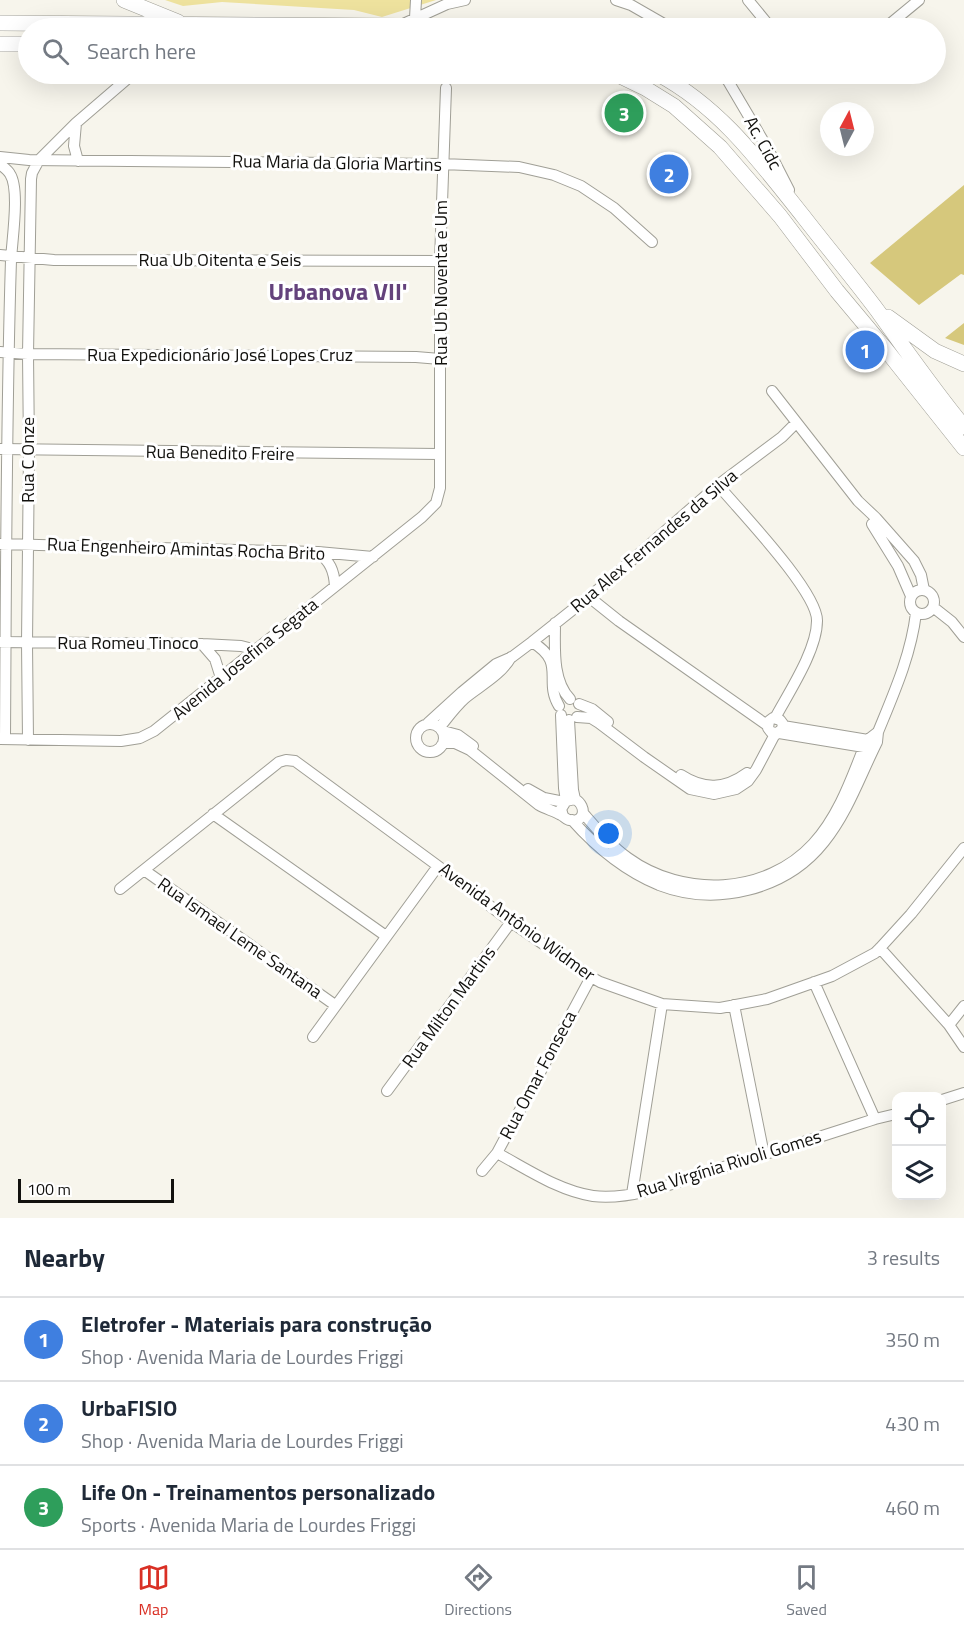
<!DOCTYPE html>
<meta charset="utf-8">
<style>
:root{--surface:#fff;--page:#f2f2f3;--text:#1f2937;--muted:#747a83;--line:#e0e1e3;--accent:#d93025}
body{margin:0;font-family:"Titillium Web",sans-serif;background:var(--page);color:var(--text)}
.controls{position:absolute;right:18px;bottom:18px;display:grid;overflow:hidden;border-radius:12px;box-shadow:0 6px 24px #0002}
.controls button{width:54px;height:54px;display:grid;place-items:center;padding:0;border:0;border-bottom:2px solid var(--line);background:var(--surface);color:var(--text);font:30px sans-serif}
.compass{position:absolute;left:820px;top:102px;width:54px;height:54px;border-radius:50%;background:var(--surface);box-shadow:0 6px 24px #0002;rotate:7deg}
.scale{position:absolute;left:18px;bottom:15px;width:156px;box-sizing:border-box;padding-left:6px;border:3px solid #12110e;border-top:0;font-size:16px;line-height:21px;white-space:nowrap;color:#12110e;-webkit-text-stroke:4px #fff;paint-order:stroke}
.you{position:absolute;left:609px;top:834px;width:21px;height:21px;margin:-15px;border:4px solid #fff;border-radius:50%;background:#1a73e8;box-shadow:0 0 0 9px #1a73e833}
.badge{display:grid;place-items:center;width:39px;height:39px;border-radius:50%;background:var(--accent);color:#fff;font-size:20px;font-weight:700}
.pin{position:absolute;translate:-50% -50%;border:3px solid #fff;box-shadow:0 2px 6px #0006}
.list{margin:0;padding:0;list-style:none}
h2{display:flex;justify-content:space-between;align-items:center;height:78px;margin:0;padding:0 24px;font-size:26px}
h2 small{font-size:20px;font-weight:400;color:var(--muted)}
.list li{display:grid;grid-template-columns:39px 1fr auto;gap:18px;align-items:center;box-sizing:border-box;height:84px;padding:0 24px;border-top:2px solid var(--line)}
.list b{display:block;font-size:22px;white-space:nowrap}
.list p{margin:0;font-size:20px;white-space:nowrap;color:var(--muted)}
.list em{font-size:20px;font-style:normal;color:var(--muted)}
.icon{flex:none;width:33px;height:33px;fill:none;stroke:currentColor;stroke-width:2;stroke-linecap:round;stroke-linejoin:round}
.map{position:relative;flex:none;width:964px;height:1218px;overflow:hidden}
.search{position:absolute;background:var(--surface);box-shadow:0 6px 24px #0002;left:18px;right:18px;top:18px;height:66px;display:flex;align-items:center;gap:15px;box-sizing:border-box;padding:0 21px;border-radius:33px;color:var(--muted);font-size:22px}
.sheet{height:330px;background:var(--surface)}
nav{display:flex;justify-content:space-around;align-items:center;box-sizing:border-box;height:84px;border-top:2px solid var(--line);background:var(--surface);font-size:16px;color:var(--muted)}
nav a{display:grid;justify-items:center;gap:3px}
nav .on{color:var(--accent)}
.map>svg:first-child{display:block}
</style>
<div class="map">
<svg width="964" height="1218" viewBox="0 0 964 1218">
<rect width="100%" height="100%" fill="#f7f5ec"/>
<path fill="#eee29e" d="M 165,0 L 436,0 L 382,17 L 354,10 L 222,2 L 183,6 Z"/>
<path fill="#d6c87c" d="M 964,185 L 964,275 L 961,274 L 919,305 L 870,263 Z
M 964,323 L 964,345 L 945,338 Z"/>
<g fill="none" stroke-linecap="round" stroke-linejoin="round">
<defs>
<path id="street" d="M 616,0 L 631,5 L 671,28
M 748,0 L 771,28
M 415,18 L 416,0
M 401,25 L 447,4 L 465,0
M 885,28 L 919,0
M 722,74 L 728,81 L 768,149 L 789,190
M 76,123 L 74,146 L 78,161
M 0,157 L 29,160 L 442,164 L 519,167 L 554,175 L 581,186 L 614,208 L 652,242
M 0,164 C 3,167 8,170 10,174 C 20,189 12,240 11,260 C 6,419 6,579 5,739
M 0,255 L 54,260 L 440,261
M 0,352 L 28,354 L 416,357 L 440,359
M 772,391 L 858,501 L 876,518 L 914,561 L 921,575 L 924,590
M 0,449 L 439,454
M 718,485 C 739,510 818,592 817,621 C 817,650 789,692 775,718
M 872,524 L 898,566 L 911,596
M 0,544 L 318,552 L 373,557
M 318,552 C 330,562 334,570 335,586
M910 602a12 12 0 1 1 24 0a12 12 0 1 1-24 0Z
M 589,597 L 619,621 L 767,725
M 933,607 L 952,622 L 964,637
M 555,623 C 555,648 552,680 570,699
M 0,642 L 202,644 L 241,646 L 256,650
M 532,642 C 567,663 543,680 559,706
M 202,644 L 215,659 L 221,678
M 579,704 L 592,709 L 608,722
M 561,715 L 564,788 L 566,801
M 577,717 L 591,718 L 599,723 L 644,757 L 690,789 L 714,794 L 736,789 L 748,781 L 756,770 L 774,736 L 782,729 L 783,724 L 780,720 L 773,718 L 769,721 L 768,728 L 771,732 L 776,733
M 569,720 L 573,790 L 575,799
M 428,723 L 462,692 L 496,664 L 512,657 L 532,642 L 600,588 L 718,485 L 782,437 L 796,423
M416 738a14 14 0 1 1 28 0a14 14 0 1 1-28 0Z
M 783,726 L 874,741
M 440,727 C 448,717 455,707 465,698 C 481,685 501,675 511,657
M 443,731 L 458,735 L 473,746
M 779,733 L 870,748
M 0,739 L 121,741 L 140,738 L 154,731 L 422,517 L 436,503 L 440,488 L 440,261 L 446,88
M 28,740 L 27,643 L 29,450 L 28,354 L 31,179 L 32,173 L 39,160 L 76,123 L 133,74
M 443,743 L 455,743 L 470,750 L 539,805 C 546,809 554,811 561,815 C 565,817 564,818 569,820 C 584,824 588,807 575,799 L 566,801 L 561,809 L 563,816
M 681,775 C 704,790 725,789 747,773
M 528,789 L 544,798 L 564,802
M 583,813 C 597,829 611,846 628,858 C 683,898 766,895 813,844 C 838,817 851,780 864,747 L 869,739 L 878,732
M 213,814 L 386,936
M 572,820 C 596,847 625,871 659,885 C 716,907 786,890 824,842 C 848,812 860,776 877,742 L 878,732 C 894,693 911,655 916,613
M 144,870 L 335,1005
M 120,889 L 279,762 L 286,760 L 295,761 L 438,866 L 511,922 L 591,977 L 600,982 L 662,1004 L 720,1008 L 767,999 L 832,976 L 875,953 L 880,948 L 911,914 L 964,848
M 880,948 L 949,1025 L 964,1047
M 814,982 L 875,1119
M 734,1005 L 764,1155
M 949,1025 L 964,1006
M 313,1037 L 438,866
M 387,1091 L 511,922
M 942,1100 L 964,1093
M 497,1153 C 527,1169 559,1191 593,1196 C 631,1201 681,1181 717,1169 C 770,1153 822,1136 875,1119 L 896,1114
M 482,1171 L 497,1153 L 591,977
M 632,1194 L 662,1004"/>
<path id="secondary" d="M 124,0 L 178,22
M 0,23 L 399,26 L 455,28
M 0,44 L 28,44
M 616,74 L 645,88 L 674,106 L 720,147 L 780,216 L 837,291 L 883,346 L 964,448
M 658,74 C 721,108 759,161 803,216 C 827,247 853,278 877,310 C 905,349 933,389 964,427
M 888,317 L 935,351 L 964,364"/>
</defs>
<use href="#street" stroke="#a09f96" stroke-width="12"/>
<use href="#secondary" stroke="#a09f96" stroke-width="16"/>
<use href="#street" stroke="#fff" stroke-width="10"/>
<use href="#secondary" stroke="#fff" stroke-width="15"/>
</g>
<g text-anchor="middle" stroke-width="6" stroke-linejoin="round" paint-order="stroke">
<g font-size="18" fill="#12110e" stroke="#fff">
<text transform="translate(763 143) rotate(61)" y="6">Ac. Cidc</text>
<text transform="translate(337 163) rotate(1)" y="6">Rua Maria da Gloria Martins</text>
<text x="220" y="266">Rua Ub Oitenta e Seis</text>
<text transform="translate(441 283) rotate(-90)" y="6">Rua Ub Noventa e Um</text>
<text x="220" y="361">Rua Expedicionário José Lopes Cruz</text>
<text transform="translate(220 453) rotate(1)" y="6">Rua Benedito Freire</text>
<text transform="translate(28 460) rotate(-90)" y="6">Rua C Onze</text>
<text transform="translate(654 541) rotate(-40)" y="6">Rua Alex Fernandes da Silva</text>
<text transform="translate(186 549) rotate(2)" y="6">Rua Engenheiro Amintas Rocha Brito</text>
<text x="128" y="649">Rua Romeu Tinoco</text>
<text transform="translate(245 659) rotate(-39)" y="6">Avenida Josefina Segata</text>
<text transform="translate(517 922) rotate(36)" y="6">Avenida Antônio Widmer</text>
<text transform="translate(240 938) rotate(35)" y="6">Rua Ismael Leme Santana</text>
<text transform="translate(449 1007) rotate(-54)" y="6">Rua Milton Martins</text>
<text transform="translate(538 1075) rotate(-62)" y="6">Rua Omar Fonseca</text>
<text transform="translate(729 1164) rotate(-17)" y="6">Rua Virgínia Rivoli Gomes</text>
</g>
<g font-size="24" font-weight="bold" fill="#64427c" stroke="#fff">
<text x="338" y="300">Urbanova VII'</text>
</g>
</g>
</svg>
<div class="controls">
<button><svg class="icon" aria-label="locate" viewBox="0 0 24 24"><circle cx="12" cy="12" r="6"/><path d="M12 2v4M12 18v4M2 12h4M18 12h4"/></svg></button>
<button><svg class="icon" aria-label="layers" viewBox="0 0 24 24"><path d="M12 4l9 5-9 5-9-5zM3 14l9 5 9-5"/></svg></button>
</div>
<svg class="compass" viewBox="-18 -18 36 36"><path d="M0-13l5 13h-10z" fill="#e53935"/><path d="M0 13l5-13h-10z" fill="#747a83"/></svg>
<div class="scale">100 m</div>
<div class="you"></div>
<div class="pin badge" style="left:865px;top:350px;background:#3f7fe0">1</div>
<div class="pin badge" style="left:669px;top:174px;background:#3f7fe0">2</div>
<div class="pin badge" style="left:624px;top:113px;background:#2e9e5b">3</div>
<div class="search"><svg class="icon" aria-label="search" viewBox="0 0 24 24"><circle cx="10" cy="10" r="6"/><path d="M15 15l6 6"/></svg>Search here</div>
</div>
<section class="sheet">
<h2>Nearby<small>3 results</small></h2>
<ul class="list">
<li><span class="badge" style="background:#3f7fe0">1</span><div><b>Eletrofer - Materiais para construção</b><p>Shop · Avenida Maria de Lourdes Friggi</p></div><em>350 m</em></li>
<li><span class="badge" style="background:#3f7fe0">2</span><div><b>UrbaFISIO</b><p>Shop · Avenida Maria de Lourdes Friggi</p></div><em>430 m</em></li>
<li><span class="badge" style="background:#2e9e5b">3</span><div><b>Life On - Treinamentos personalizado</b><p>Sports · Avenida Maria de Lourdes Friggi</p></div><em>460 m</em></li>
</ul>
</section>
<nav>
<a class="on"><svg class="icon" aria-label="map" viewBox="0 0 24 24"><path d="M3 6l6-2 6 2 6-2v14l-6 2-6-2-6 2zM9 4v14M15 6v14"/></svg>Map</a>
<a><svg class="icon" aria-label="directions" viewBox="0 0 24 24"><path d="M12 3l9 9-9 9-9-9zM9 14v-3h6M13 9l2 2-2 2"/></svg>Directions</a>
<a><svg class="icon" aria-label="saved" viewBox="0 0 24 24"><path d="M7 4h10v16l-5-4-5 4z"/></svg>Saved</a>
</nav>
